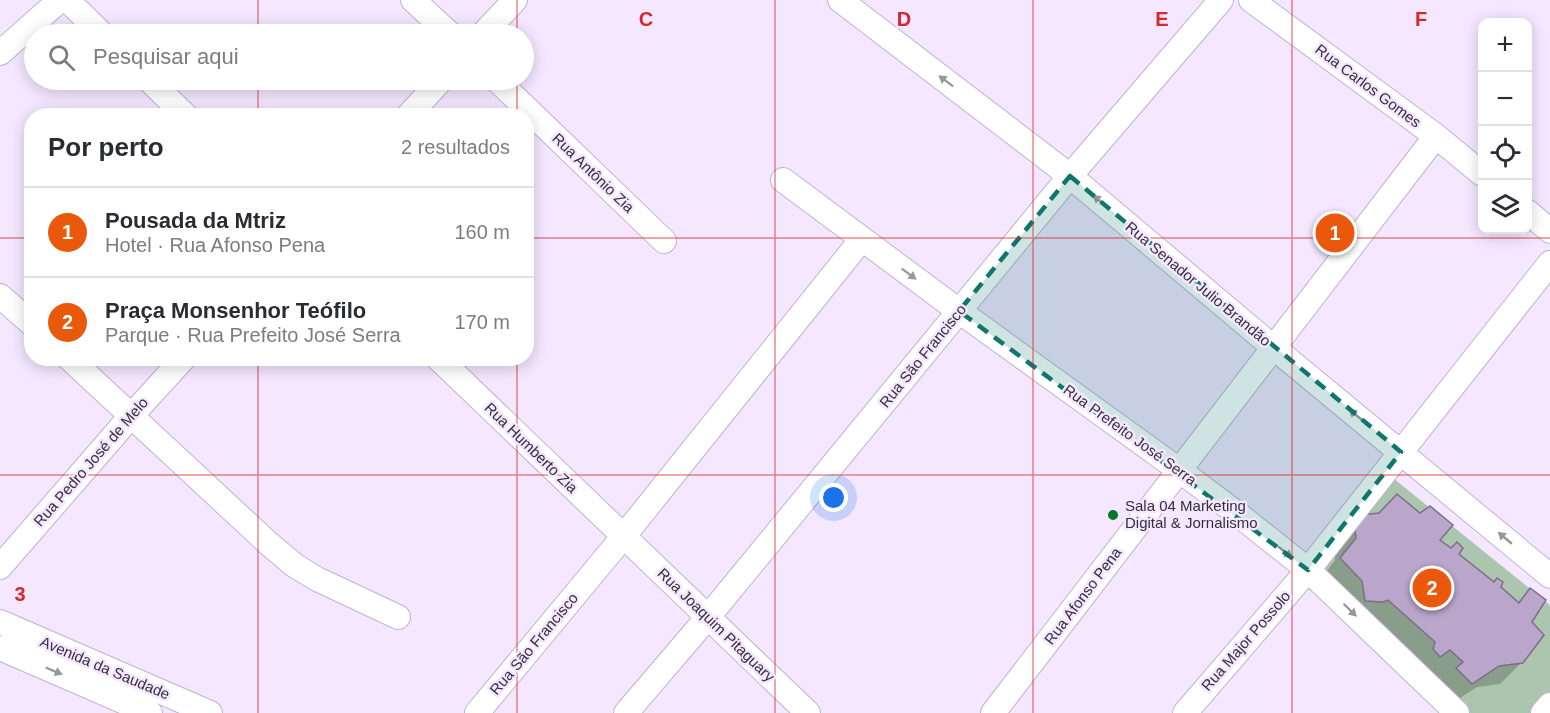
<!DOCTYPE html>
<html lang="pt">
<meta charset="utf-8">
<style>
:root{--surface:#fff;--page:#f2f2f3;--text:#2b2b33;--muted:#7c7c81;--line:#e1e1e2;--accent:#ea580c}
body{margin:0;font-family:Arial,sans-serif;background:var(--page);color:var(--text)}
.controls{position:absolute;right:18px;top:18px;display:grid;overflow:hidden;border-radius:12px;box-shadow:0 3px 15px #0003}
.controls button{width:54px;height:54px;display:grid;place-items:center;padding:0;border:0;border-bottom:2px solid var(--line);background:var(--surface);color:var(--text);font:30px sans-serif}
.you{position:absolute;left:834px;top:498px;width:21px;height:21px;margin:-15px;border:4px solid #fff;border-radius:50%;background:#1a73e8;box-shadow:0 0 0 9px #1a73e833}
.badge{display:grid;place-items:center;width:39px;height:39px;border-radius:50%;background:var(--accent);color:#fff;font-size:20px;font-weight:700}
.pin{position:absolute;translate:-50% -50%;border:3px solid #fff;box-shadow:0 2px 6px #0006}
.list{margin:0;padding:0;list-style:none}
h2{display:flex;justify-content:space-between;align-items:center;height:78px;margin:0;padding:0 24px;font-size:26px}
h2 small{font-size:20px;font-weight:400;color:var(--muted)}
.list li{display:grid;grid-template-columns:39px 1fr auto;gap:18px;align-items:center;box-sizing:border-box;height:90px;padding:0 24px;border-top:2px solid var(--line)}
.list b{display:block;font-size:22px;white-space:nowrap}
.list p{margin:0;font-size:20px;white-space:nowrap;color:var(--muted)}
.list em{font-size:20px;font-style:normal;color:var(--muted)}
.icon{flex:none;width:33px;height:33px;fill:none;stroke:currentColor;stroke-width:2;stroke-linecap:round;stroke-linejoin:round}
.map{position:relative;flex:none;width:1550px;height:713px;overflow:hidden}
.search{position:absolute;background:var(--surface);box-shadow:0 3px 15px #0003;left:24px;top:24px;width:510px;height:66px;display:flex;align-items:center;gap:15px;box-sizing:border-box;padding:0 21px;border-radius:33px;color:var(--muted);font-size:22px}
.panel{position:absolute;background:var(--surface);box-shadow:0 3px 15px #0003;left:24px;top:108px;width:510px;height:258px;border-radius:24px}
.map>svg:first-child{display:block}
</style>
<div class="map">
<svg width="1550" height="713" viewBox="0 0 1550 713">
<rect width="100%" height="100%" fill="#f4e7ff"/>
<path fill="#acc5ae" d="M 1393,478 L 1550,605 L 1550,713 L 1468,713 L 1317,571 Z"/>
<path fill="#0003" d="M 1420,515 L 1438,540 L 1499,587 L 1517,603 L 1530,590 L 1530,622 L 1522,662 L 1500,684 L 1477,687 L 1451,704 L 1320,580 L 1335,560 L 1334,546 L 1363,516 Z"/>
<path fill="#baa6cb" stroke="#7c6e88" stroke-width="1.5" d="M 1397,494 L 1420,513 L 1430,506 L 1453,525 L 1440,540 L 1451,548 L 1457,542 L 1463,548 L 1459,554 L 1494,582 L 1497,578 L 1503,582 L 1501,587 L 1519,603 L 1530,588 L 1546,600 L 1532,622 L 1544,635 L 1523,663 L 1499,666 L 1472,684 L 1456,668 L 1463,662 L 1450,650 L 1440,657 L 1433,649 L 1435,642 L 1388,600 L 1383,602 L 1365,601 L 1362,581 L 1340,558 L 1356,538 L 1354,523 L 1362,515 L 1379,513 Z"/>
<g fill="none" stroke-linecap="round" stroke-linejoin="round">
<defs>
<path id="street" d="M 67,0 L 102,34
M 413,0 L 450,34
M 840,0 L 1070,176 L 1273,347 L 1550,576
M 1251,0 L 1436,136 L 1482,174
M 483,34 L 515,0
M 0,53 L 60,0
M 149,80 L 186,116
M 497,80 L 664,241
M 408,116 L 441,80
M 783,180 L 959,311 L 1179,470 L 1239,515 L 1308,570 L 1457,713
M 1528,212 L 1550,231
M 0,296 L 32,324
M 69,358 L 268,543 L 294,565 L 317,579 L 398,617
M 438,358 L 808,713
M 0,567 L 131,416 L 184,358
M 0,622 L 210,713
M 0,648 L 150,713
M 477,713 L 623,537 L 862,239
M 626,713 L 708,617 L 1070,176 L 1221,0
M 993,713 L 1436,136
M 1185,713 L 1308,570 L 1550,263
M 1543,713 L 1550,705"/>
</defs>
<use href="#street" stroke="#c1b2ce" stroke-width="26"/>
<use href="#street" stroke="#fff" stroke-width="24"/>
</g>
<defs><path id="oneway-solid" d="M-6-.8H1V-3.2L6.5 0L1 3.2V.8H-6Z" transform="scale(1.5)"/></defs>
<g fill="#9a979c">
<use href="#oneway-solid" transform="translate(946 81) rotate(-143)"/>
<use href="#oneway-solid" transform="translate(1100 201) rotate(-140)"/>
<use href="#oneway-solid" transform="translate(909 274) rotate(37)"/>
<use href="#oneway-solid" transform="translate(1356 415) rotate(-141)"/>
<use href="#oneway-solid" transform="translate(1505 538) rotate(-140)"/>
<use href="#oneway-solid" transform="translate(1285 552) rotate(39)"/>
<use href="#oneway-solid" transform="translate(1350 610) rotate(44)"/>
<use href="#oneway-solid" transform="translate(54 671) rotate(23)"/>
</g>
<path fill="#0f766e" fill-opacity="0.2" stroke="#0f766e" stroke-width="4.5" stroke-dasharray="12 8" stroke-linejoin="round" d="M 1070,176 L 1401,452 L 1308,570 L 959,311 Z"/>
<path fill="none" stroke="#d62828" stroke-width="1.5" stroke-opacity="0.55" d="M 258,0 L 258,34M 517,0 L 517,34M 775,0 L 775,713M 1033,0 L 1033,713M 1292,0 L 1292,713M 258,80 L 258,116M 517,80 L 517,116M 0,238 L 32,238M 526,238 L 1550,238M 258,358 L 258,713M 517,358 L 517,713M 0,475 L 1550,475"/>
<circle fill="#03782d" stroke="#f4e7ff" stroke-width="2" cx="1113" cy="515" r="6"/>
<g text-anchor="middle" stroke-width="5" stroke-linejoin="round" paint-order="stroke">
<g font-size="15" fill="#352f3a" stroke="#f4e7ff">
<text transform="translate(1368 86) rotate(37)" y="5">Rua Carlos Gomes</text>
<text transform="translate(593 173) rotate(44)" y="5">Rua Antônio Zia</text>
<text transform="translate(1198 284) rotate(40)" y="5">Rua Senador Julio Brandão</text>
<text transform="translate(923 356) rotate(-51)" y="5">Rua São Francisco</text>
<text transform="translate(1130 435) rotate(36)" y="5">Rua Prefeito José Serra</text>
<text transform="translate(531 448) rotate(44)" y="5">Rua Humberto Zia</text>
<text transform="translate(91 462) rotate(-49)" y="5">Rua Pedro José de Melo</text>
<text transform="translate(1083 596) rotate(-53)" y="5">Rua Afonso Pena</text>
<text transform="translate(716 625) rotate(44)" y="5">Rua Joaquim Pitaguary</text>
<text transform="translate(1246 641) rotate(-49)" y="5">Rua Major Possolo</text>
<text transform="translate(534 644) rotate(-50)" y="5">Rua São Francisco</text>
<text transform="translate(105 668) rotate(23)" y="5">Avenida da Saudade</text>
</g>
<g font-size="15" fill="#352f3a" stroke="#f4e7ff" text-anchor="start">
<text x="1125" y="511">Sala 04 Marketing<tspan x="1125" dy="17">Digital &amp; Jornalismo</tspan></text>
</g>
</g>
<g font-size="20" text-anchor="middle" font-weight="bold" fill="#d62828" stroke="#f4e7ff" stroke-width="5" stroke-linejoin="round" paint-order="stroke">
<text x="646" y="26">C</text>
<text x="904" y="26">D</text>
<text x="1162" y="26">E</text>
<text x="1421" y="26">F</text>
<text x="20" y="601">3</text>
</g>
</svg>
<div class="controls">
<button>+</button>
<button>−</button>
<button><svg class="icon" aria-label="locate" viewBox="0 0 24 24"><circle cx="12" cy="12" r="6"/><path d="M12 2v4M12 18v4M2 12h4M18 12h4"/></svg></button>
<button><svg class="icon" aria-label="layers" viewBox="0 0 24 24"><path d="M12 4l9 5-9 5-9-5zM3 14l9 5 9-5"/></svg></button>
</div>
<div class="you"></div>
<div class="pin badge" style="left:1335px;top:233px">1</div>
<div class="pin badge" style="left:1432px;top:588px">2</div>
<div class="search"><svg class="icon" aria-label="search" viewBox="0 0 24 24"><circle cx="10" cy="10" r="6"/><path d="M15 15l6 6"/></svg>Pesquisar aqui</div>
<section class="panel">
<h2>Por perto<small>2 resultados</small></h2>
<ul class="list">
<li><span class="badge">1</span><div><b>Pousada da Mtriz</b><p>Hotel · Rua Afonso Pena</p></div><em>160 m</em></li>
<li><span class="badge">2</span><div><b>Praça Monsenhor Teófilo</b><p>Parque · Rua Prefeito José Serra</p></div><em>170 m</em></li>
</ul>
</section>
</div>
